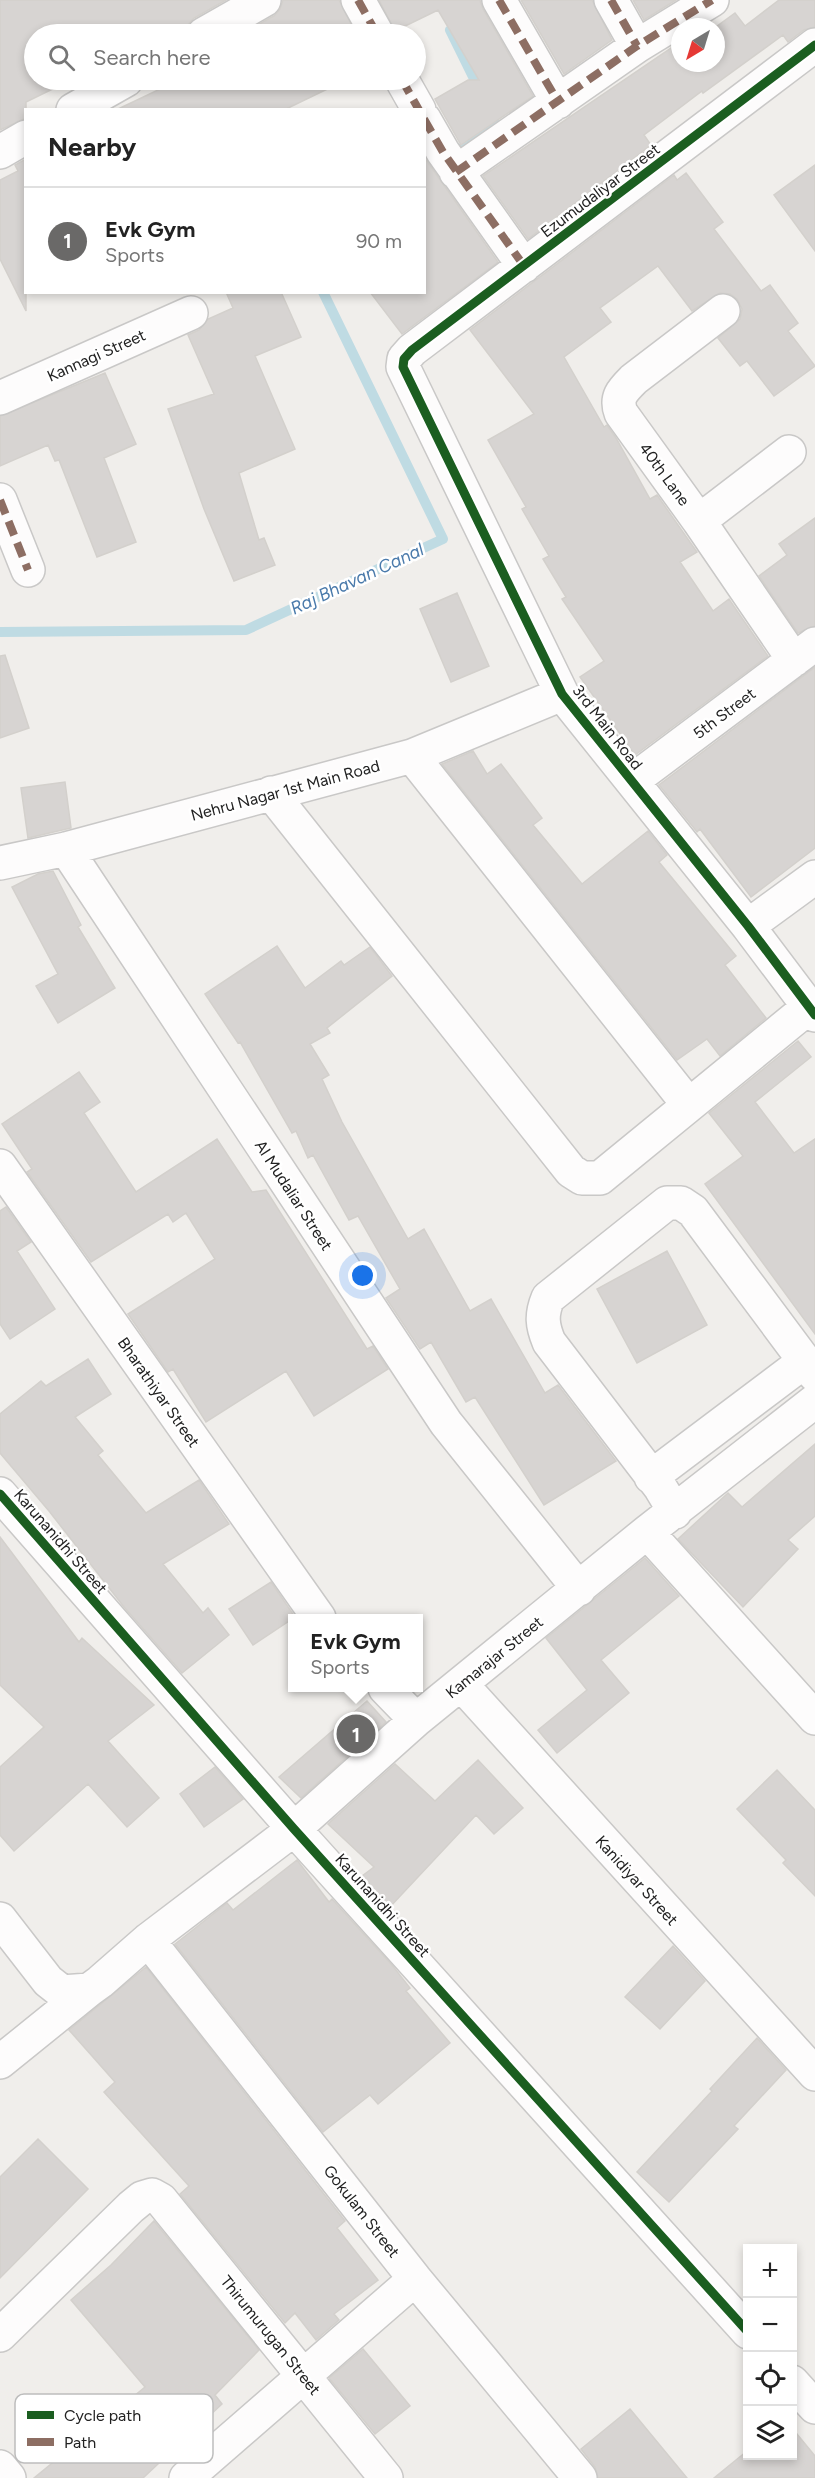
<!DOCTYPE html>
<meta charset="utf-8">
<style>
:root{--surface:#fff;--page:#f6f6f6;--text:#222;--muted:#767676;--line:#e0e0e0;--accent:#6a6968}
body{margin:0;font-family:Figtree,sans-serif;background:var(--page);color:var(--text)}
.controls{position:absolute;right:18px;bottom:18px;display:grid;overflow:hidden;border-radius:0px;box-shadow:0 3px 9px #0003}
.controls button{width:54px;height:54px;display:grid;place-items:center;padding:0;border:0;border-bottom:2px solid var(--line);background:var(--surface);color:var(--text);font:30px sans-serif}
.compass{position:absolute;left:671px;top:18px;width:54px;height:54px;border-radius:50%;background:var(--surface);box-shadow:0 3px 9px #0003;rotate:218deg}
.you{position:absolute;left:363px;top:1276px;width:21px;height:21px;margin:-15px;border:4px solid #fff;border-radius:50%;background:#1a73e8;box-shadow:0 0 0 9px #1a73e833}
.badge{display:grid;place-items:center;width:39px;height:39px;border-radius:50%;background:var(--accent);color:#fff;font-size:20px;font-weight:700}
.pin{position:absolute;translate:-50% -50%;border:3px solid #fff;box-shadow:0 2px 6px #0006}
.popup{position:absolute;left:288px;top:1614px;width:135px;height:78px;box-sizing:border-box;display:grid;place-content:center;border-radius:0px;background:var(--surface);filter:drop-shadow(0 2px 4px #0005);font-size:20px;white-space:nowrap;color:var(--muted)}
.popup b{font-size:22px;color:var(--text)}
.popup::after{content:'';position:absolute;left:50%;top:100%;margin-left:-12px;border:12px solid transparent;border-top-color:var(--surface)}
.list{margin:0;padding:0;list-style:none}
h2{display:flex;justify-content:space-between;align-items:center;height:78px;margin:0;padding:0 24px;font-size:26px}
h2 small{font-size:20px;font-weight:400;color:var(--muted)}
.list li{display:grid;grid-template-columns:39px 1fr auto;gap:18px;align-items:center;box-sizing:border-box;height:108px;padding:0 24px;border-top:2px solid var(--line)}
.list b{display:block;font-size:22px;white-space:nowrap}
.list p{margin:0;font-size:20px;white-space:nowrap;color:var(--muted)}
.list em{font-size:20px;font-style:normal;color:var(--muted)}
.icon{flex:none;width:33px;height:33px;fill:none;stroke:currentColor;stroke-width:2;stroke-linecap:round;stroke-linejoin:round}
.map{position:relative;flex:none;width:815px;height:2478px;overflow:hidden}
.search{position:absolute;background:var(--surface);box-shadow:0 3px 9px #0003;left:24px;top:24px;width:402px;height:66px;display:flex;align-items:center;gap:15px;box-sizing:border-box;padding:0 21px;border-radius:33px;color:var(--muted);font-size:22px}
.panel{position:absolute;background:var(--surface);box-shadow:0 3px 9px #0003;left:24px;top:108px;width:402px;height:186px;border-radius:0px}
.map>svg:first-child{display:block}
</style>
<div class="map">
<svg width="815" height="2478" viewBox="0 0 815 2478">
<rect width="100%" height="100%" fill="#f0eeeb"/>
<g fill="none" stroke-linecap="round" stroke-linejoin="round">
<path stroke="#bfdbe3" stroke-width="10" d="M 460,23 L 450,30 L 480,91
M 454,154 L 495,124 L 489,111
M 0,632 L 246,630 L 443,539 L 323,292"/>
</g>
<path fill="#d7d4d2" stroke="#d3d0cc" stroke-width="1.5" d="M 0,0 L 226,0 L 194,18 L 188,25 L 185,34 L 34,34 L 34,80 L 58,80 L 61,85 L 26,102 L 26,118 L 0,130 Z
M 283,0 L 339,0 L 356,34 L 241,34 L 274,16 L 280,9 Z
M 379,0 L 480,0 L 483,9 L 533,96 L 461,145 L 435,99 L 468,80 L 479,80 L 438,10 L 395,31 Z
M 521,0 L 592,0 L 612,40 L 564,74 Z
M 633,0 L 676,0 L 644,20 Z
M 779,0 L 815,0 L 815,27 L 804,30 L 788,42 L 783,35 L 703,93 L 702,91 L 644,135 L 651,145 L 528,239 L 483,176 L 680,42 L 680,63 L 716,64 L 716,27 L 735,13 L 745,26 Z
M 179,80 L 346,80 L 284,110 L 116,110 Z
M 424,157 L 498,262 L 402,334 L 370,292 L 424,292 Z
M 26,159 L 26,311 L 0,259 L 0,180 L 18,171 L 15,165 Z
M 815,165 L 815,251 L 774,195 Z
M 686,173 L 723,222 L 714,229 L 761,291 L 770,285 L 798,323 L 788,331 L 815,366 L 774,396 L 747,361 L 740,366 L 718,338 L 740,319 L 742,309 L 737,299 L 730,294 L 720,293 L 692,311 L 658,266 L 600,308 L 611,322 L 564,357 L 604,427 L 607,425 L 616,438 L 650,499 L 657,495 L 697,552 L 680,562 L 713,611 L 729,599 L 768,656 L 635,755 L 580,677 L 604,661 L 562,599 L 566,597 L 543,559 L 549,556 L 522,509 L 526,507 L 488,440 L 534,414 L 470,330 L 674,175 L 677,180 Z
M 226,292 L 281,292 L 301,337 L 255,356 L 295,449 L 239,473 L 259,540 L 264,538 L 275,565 L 234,581 L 204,509 L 168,409 L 214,394 L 188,335 L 199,330 L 208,319 L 233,308 Z
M 105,373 L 136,444 L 104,458 L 136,542 L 97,557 L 59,460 L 55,461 L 48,445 L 0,466 L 0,416 Z
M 815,518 L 815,626 L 798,633 L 759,576 L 787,555 L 779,544 Z
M 457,593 L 489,666 L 451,682 L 420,609 Z
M 5,655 L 29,728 L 0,738 L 0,656 Z
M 815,667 L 815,848 L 751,897 L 700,829 L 697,832 L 659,785 Z
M 473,751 L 487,774 L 501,764 L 542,818 L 533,825 L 582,884 L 648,831 L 667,855 L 659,862 L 736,956 L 725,965 L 766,1018 L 720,1056 L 707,1039 L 677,1060 L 442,764 Z
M 65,782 L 71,828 L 28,838 L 21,788 Z
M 53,871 L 81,925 L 78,927 L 115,988 L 58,1023 L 36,986 L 58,974 L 12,887 L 38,874 Z
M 277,946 L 305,988 L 341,961 L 344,965 L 370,947 L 392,976 L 327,1028 L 330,1033 L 310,1044 L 329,1075 L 322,1079 L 342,1122 L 408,1239 L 424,1229 L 470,1311 L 491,1299 L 545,1393 L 558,1385 L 616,1461 L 544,1505 L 475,1397 L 466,1402 L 431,1342 L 420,1349 L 386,1298 L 400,1289 L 358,1216 L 349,1220 L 313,1155 L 308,1158 L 296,1131 L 292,1133 L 240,1042 L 238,1043 L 205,994 Z
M 798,1041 L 811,1057 L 755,1102 L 794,1153 L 815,1139 L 815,1334 L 705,1184 L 743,1156 L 709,1113 Z
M 79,1072 L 100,1102 L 84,1113 L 136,1192 L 217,1139 L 252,1192 L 266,1190 L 367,1349 L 373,1346 L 388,1369 L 314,1416 L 286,1371 L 206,1422 L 173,1369 L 168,1372 L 128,1314 L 215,1259 L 186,1213 L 173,1222 L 168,1214 L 91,1262 L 27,1172 L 32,1169 L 2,1124 Z
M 6,1207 L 31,1242 L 17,1251 L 55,1309 L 10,1339 L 0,1324 L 0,1211 Z
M 667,1251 L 707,1325 L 637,1363 L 597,1289 Z
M 88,1359 L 111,1394 L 75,1417 L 103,1451 L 98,1455 L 146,1513 L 199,1480 L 229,1524 L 163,1564 L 203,1613 L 208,1608 L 229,1635 L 182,1673 L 124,1607 L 49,1511 L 0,1453 L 0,1414 L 41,1381 L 46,1386 Z
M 815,1444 L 815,1516 L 788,1540 L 798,1549 L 743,1607 L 678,1539 L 728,1493 L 742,1507 Z
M 0,1537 L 79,1642 L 82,1638 L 154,1705 L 108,1741 L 159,1798 L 127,1827 L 88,1784 L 14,1851 L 0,1835 L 0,1767 L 44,1727 L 0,1685 Z
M 645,1558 L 679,1596 L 601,1660 L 629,1693 L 557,1753 L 538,1730 L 587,1690 L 546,1638 Z
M 271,1582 L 295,1617 L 253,1645 L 229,1609 Z
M 367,1701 L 386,1722 L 301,1798 L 279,1777 Z
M 478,1760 L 523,1808 L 494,1834 L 476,1815 L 390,1907 L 362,1876 L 374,1867 L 328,1824 L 395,1764 L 435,1801 Z
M 215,1767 L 243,1799 L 204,1827 L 180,1794 Z
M 777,1770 L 815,1810 L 815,1896 L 783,1863 L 786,1860 L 737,1809 Z
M 297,1860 L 329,1902 L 332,1899 L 392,1965 L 410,1988 L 406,1991 L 450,2043 L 378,2104 L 370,2095 L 323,2132 L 175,1944 L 227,1903 L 233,1910 Z
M 673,1946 L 705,1981 L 660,2029 L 625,1997 Z
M 146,1967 L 345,2221 L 337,2228 L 378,2280 L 334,2314 L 339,2320 L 316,2340 L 295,2313 L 285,2323 L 180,2194 L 189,2186 L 104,2092 L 115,2082 L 69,2030 Z
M 757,2038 L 786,2070 L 734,2126 L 738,2129 L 669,2202 L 637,2172 L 712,2091 L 710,2089 Z
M 38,2139 L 88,2189 L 0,2278 L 0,2177 Z
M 154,2221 L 259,2350 L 215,2395 L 222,2404 L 143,2478 L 34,2478 L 145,2387 L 71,2300 L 111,2265 Z
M 363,2349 L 410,2406 L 375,2434 L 329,2378 Z
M 630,2409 L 687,2478 L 598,2478 L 595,2467 L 581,2449 Z
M 792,2428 L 815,2456 L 815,2478 L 714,2478 L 747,2451 L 747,2456 L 792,2456 Z"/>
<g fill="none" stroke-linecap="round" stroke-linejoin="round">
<defs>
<path id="street" d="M 358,0 L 377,34
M 499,0 L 558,102
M 611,0 L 637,46
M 204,34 L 264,0
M 815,45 L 412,350 L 404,359 L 403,367 L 562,694 L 748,926 L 815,1015
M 402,80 L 419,110
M 73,110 L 126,80
M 424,119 L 443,152 L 524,266
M 0,152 L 26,137
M 456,172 L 637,46 L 712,0
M 723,311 L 634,379 C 623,390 615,397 621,413 L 699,521 L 794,660
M 0,398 L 191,313
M 0,500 L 28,570
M 699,521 L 789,452
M 412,756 L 688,1104
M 632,781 L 815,644
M 271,793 L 571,1171 L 582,1178 L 600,1178 L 809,1007
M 66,849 L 446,1423 L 579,1589
M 0,863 L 66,849 L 412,756 L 562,694
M 748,926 L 815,877
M 0,1166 L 319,1618
M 651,1477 L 805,1361
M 0,1494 L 294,1829 L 748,2332
M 675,1512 L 660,1487 L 549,1342 C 542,1325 541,1315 548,1298 L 667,1203 L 681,1203 L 693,1211 L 815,1375
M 647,1532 L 815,1718
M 461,1684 L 815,2074
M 385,1688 L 416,1720
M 0,1919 L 48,1981 L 62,1992 L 89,1990 L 100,1982 L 148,1940 L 294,1829 L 416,1720 L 647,1532 L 815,1401
M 148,1940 L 415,2279 L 580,2478
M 0,2062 L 89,1990
M 0,2335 L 131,2207 L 142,2198 L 152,2195 L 161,2200 L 386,2478
M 792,2382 L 815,2407
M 0,2467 L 9,2478
M 186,2478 L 415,2279"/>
</defs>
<use href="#street" stroke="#c9c8c7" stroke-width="36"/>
<use href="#street" stroke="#fdfcfc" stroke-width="33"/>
<path stroke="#8d6e63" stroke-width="8" stroke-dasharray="15 8" stroke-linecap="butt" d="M 358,0 L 377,34
M 499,0 L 558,102
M 611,0 L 637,46
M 402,80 L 419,110
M 424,119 L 443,152 L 524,266
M 456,172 L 637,46 L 712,0
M 0,500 L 28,570"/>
<defs>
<path id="cycleway" d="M 815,45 L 412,350 L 404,359 L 403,367 L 562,694 L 748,926 L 815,1015
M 0,1494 L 294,1829 L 748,2332"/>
</defs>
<use href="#cycleway" stroke="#fff" stroke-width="13"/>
<use href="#cycleway" stroke="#1b5e20" stroke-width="9"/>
</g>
<g text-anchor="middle" stroke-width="5" stroke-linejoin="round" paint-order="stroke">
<g font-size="16" fill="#222" stroke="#fff">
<text transform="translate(600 190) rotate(-37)" y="6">Ezumudaliyar Street</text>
<text transform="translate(96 355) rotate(-24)" y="6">Kannagi Street</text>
<text transform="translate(665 474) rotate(54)" y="6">40th Lane</text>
<text transform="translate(724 713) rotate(-37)" y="6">5th Street</text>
<text transform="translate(608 727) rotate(52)" y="6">3rd Main Road</text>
<text transform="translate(285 790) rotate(-15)" y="6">Nehru Nagar 1st Main Road</text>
<text transform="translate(294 1195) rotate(57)" y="6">Al Mudaliar Street</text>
<text transform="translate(159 1392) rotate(55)" y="6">Bharathiyar Street</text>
<text transform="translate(61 1541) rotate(49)" y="6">Karunanidhi Street</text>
<text transform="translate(494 1657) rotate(-39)" y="6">Kamarajar Street</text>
<text transform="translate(637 1880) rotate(48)" y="6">Kanidiyar Street</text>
<text transform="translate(383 1905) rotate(48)" y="6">Karunanidhi Street</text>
<text transform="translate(362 2211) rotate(52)" y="6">Gokulam Street</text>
<text transform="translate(271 2335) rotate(51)" y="6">Thirumurugan Street</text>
</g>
<g font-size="18" font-style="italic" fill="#4a7aab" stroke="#fff">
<text transform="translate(357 579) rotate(-25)" y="6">Raj Bhavan Canal</text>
</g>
</g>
<rect x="15" y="2394" width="198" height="69" rx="9" fill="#fff" stroke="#bdbdbd" stroke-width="1.5"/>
<rect x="27" y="2411" width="27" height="8" fill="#1b5e20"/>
<rect x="27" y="2438" width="27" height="8" fill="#8d6e63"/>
<g font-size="16" fill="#222">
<text x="64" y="2421">Cycle path</text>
<text x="64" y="2448">Path</text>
</g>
</svg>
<div class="controls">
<button>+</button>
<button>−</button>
<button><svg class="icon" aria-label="locate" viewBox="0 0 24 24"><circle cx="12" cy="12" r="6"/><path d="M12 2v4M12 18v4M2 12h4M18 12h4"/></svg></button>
<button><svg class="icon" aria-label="layers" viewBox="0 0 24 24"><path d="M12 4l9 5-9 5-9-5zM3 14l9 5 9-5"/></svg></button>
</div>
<svg class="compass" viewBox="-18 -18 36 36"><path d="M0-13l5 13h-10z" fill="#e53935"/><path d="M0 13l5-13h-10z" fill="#767676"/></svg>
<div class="you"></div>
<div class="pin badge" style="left:356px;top:1734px">1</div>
<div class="popup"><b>Evk Gym</b>Sports</div>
<div class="search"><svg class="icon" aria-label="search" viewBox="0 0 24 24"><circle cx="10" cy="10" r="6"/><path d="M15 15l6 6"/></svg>Search here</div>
<section class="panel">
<h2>Nearby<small></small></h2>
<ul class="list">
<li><span class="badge">1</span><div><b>Evk Gym</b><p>Sports</p></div><em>90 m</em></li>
</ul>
</section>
</div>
